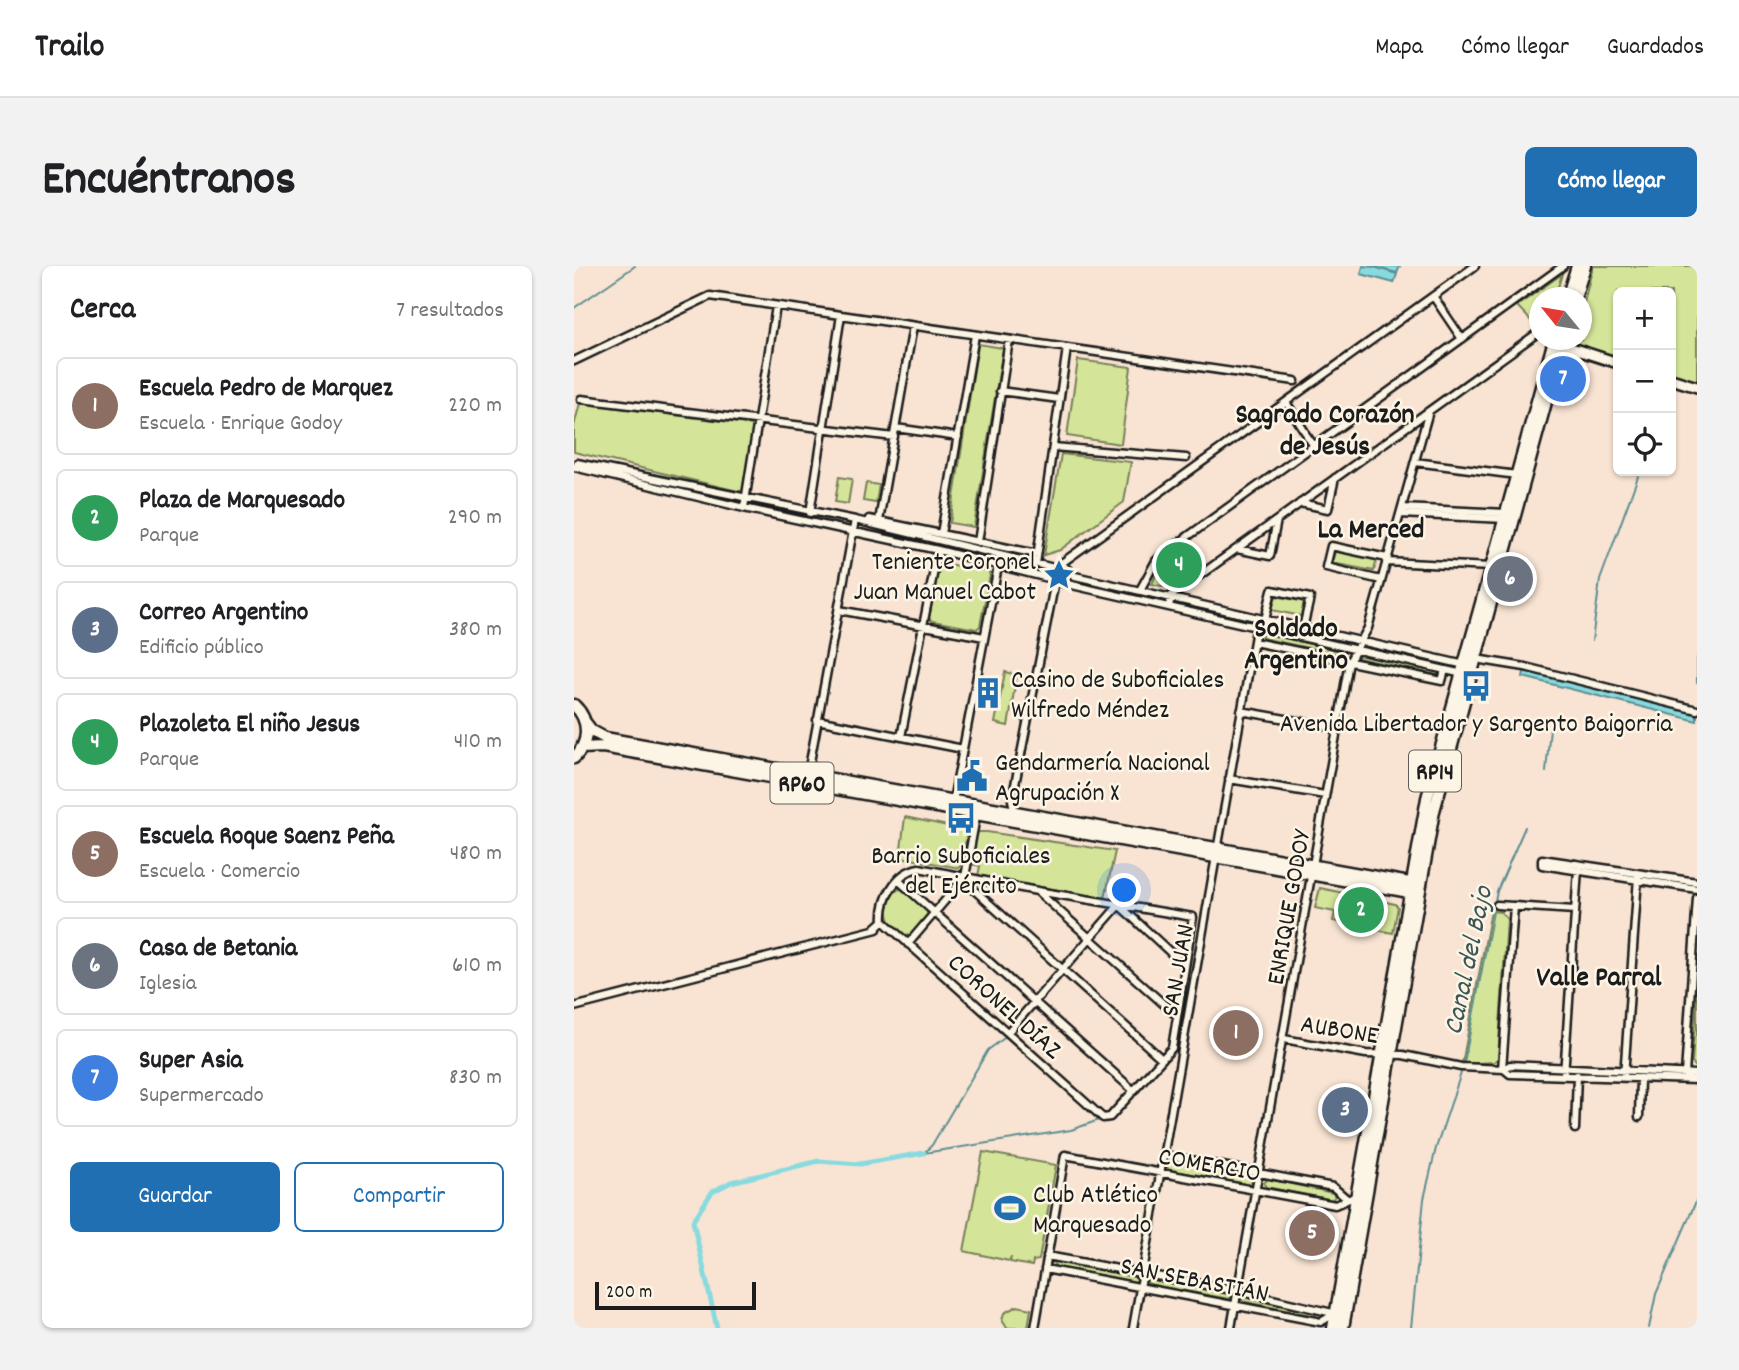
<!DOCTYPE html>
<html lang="es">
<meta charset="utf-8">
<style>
:root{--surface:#fff;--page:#f2f2f2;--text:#202124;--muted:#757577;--line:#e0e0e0;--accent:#1f6fb2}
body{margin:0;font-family:Dekko,sans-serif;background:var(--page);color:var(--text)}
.controls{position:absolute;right:21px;top:21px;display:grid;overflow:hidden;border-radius:10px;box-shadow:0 2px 5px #0004}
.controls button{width:63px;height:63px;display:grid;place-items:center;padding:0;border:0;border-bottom:2px solid var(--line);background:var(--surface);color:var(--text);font:35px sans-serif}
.compass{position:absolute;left:955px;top:21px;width:63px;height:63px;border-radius:50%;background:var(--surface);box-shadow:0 2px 5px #0004;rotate:300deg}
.scale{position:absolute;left:21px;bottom:18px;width:161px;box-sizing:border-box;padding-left:7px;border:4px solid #1c1c1c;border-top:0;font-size:19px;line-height:24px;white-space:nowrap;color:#1c1c1c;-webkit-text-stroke:5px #fcf5e5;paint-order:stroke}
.you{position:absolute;left:551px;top:625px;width:24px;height:24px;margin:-18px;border:5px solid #fff;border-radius:50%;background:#1a73e8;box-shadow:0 0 0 10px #1a73e833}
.badge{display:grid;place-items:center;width:46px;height:46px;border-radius:50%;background:var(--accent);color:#fff;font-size:23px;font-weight:700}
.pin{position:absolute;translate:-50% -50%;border:4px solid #fff;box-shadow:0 2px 7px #0006}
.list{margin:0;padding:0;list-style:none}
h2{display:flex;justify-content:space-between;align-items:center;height:91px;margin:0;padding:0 28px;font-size:30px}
h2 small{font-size:23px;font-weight:400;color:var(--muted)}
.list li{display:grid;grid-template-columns:46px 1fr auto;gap:21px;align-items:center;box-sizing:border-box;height:98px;margin:0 14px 14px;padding:0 14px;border:2px solid var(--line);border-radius:10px}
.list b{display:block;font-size:26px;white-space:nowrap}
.list p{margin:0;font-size:23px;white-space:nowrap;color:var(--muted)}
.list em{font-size:23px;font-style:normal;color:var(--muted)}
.actions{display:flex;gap:14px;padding:21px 28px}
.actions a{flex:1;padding:16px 0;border:2px solid var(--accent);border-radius:10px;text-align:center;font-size:24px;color:var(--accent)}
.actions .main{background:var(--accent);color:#fff}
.icon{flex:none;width:38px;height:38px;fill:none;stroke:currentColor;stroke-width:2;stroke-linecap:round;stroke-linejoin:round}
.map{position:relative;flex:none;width:1123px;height:1062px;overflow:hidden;border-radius:10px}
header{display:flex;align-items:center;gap:42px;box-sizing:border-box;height:98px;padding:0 35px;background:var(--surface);border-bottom:2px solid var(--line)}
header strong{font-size:33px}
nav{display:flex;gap:38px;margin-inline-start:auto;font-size:24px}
.intro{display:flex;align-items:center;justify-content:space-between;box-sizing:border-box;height:168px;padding:0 42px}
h1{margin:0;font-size:49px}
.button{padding:18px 32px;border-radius:10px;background:var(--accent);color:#fff;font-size:24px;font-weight:700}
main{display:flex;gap:42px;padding:0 42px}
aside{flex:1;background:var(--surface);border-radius:10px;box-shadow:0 2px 5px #0004}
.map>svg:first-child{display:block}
</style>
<header>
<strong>Trailo</strong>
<nav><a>Mapa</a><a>Cómo llegar</a><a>Guardados</a></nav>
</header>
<div class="intro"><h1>Encuéntranos</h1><a class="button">Cómo llegar</a></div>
<main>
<aside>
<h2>Cerca<small>7 resultados</small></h2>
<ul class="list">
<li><span class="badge" style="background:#8d6e63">1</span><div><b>Escuela Pedro de Marquez</b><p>Escuela · Enrique Godoy</p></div><em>220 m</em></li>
<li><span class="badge" style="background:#2e9e5b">2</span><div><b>Plaza de Marquesado</b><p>Parque</p></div><em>290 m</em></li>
<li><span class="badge" style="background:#5c6f8a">3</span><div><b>Correo Argentino</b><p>Edificio público</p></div><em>380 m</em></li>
<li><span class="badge" style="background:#2e9e5b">4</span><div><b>Plazoleta El niño Jesus</b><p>Parque</p></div><em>410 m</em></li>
<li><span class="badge" style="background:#8d6e63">5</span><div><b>Escuela Roque Saenz Peña</b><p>Escuela · Comercio</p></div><em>480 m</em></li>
<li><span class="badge" style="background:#6b7280">6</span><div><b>Casa de Betania</b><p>Iglesia</p></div><em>610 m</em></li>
<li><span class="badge" style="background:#3f7fe0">7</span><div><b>Super Asia</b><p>Supermercado</p></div><em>830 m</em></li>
</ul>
<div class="actions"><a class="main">Guardar</a><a>Compartir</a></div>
</aside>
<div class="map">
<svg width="1123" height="1062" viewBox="0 0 1123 1062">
<rect width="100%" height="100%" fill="#f9e4d3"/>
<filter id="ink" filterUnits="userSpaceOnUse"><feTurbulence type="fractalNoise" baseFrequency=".0143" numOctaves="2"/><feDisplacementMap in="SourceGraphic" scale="14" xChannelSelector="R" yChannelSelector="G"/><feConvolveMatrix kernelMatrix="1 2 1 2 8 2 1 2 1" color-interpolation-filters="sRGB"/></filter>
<g filter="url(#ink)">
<path fill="#d4e599" stroke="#78805a" stroke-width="2" d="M 1019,0 L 1123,0 L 1123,117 L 1097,108 L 1097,26 L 1044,26 L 1044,91 L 1003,78 L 1000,74 L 1007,74 L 1008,44 Z
M 988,8 L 981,31 L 965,32 L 965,57 L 962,60 L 943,40 Z
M 404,78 L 429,82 L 400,261 L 376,257 Z
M 504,94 L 557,101 L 547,178 L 493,170 Z
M 6,137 L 180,159 L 168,226 L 0,186 L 0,160 Z
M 487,188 L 557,196 L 550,236 L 486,284 L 470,289 Z
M 265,211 L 278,213 L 274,238 L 261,236 Z
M 292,217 L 305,219 L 302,237 L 289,235 Z
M 610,279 L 627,302 L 597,322 L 578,318 L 587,296 Z
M 761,285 L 803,293 L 800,305 L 758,297 Z
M 368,297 L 413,305 L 416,309 L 406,360 L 403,363 L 358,355 L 355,352 L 365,300 Z
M 519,317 L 593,334 L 594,335 L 592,338 L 518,321 L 517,318 Z
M 702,330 L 730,336 L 727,350 L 698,344 Z
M 599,335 L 676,353 L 677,355 L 675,357 L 598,339 Z
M 689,356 L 776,376 L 777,377 L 775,380 L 688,360 Z
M 688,367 L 763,384 L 766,387 L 762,388 L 688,372 Z
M 789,380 L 883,400 L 884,402 L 882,404 L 790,383 Z
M 786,388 L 868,407 L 866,410 L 784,392 Z
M 431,406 L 443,409 L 434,460 L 421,457 Z
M 331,551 L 393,564 L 389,596 L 385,602 L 326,591 Z
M 402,566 L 413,566 L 541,585 L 531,632 L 404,610 L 406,600 L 397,598 Z
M 746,622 L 821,638 L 824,641 L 819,667 L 759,655 L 761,646 L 741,642 Z
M 325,623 L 330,624 L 353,645 L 353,651 L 336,670 C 313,666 305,636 325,623 Z
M 917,645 L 927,646 L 933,653 L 924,792 L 920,796 L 888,798 Z
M 1123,723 L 1123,803 L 1118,797 Z
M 409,886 L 482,899 L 465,994 L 459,995 L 458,1000 L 436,996 L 437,991 L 435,995 L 390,985 Z
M 597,895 L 675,910 L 678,916 L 676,919 L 595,904 L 592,899 Z
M 694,913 L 759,927 L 761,930 L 758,934 L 692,921 L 690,917 Z
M 482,995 L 561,1011 L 564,1014 L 561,1016 L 482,1001 L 480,998 Z
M 574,1012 L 655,1028 L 658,1030 L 655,1033 L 573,1018 Z
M 668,1030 L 741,1045 L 743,1047 L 740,1050 L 668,1035 Z
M 443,1040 L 457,1043 L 454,1062 L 433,1062 L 428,1054 L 430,1047 Z"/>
<path fill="#88dadf" stroke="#5d8e91" stroke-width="2" d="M 789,0 L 799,1 L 799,0 L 826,0 L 823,7 L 800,1 L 823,8 L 820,17 L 787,8 Z
M 951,402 L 1123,446 L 1123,455 L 949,411 Z"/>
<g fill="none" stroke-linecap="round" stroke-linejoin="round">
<path stroke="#5d8e91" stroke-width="2" d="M 0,42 L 61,0
M 1097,93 L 1098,108
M 1018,375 L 1026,314 L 1066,205
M 1123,392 L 1123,417
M 972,506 L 976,462
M 890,797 L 923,625 L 951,561
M 351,886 L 358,879 L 414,784 L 433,770
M 350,887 L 497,864 L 525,854
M 837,1062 L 850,933 L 862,882 L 887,807
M 1075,1062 L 1082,1028 L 1123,933"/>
<path stroke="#88dadf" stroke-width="5" d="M 143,1062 L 119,955 L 138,926 L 157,916 L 245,895 L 286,898 L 350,887"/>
<defs>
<path id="street" d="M 859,30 L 888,73
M 0,95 L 136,30 L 721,115
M 426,125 L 485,133
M 7,133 L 320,171
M 712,136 L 731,166
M 322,162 L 384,171
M 733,170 L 740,180
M 479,181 L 612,192
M 841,196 L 943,209
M 3,197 L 281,254 L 480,302
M 0,201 L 170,242 L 364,284 L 478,313
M 726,237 L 754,243 L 761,212
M 170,242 L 202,40
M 828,242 L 933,247
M 236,247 L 267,49
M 826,248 L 931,253
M 305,255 L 339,60
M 295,257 L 295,253 L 463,288
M 367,268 L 401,69
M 404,276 L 435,74
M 663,283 L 696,290 L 703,254
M 812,296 L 917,301
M 462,298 L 493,82
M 485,299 L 901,0
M 807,314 L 752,301 L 757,280 L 813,292
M 489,317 L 889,408
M 566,324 L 582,295 L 588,289 L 989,0
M 595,341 L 597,330 L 965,66
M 265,344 L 410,371
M 691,354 L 698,324 L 736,332 L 729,362
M 680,376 L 868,415 L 871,404
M 902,393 L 951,401 L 1123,444
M 667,445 L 763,462
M 243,454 L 389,483
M 327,471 L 364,284
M 236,496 L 281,254
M 655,513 L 751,529
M 379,535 L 426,290
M 441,547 L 438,534 L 480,320 L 477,307 L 482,300 L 491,301 L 501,310 L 891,399
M 391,611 L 398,622 L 588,793
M 324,614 L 560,825
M 1123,616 L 968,593 L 968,599 L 1123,623
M 463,625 L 603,750
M 923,639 L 1001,644
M 300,663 L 309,655 C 307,633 322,606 345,602 L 463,625 L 619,651 L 598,782 L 536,851 L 529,852 L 309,655
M 334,678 L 391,611 L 403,545
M 0,741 L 303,663
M 434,766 L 545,639 L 611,700
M 710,773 L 792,788 L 829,789 L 887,801 L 930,803 L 936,808 L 1123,814
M 928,803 L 940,640
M 930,803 L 936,799 L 1123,808
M 1111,808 L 1123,632
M 990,809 L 1004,603
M 1050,811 L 1064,611
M 1065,851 L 1066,812
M 1001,863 L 1003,809
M 590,889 L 759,921 L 773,933
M 473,990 L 664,1025 L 763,1048
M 471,1003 L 747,1056 L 762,1047
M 461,1062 L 491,889 L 756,938 L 761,939 L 785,929
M 559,1062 L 684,352
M 657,1062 L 775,396 L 794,362 L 855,145"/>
<path id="secondary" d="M 984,75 L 988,79 L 1044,97
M 1097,113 L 1123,121"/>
<path id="primary" d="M 993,32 L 1003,0
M 1001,32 L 1011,0
M 0,439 C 16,454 16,476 0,492
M 11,456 L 18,465 L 31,472 L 841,618
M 8,482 L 29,481 L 841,627
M 759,1062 L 853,532 L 980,74
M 769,1062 L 860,545 L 989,74"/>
</defs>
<use href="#street" stroke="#1c1c1c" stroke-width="11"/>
<use href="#secondary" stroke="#1c1c1c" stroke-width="14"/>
<use href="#primary" stroke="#1c1c1c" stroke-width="15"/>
<use href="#street" stroke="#fcf5e5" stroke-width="6"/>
<use href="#secondary" stroke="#fcf5e5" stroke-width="9"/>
<use href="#primary" stroke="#fcf5e5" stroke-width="10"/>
</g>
</g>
<defs>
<symbol id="sight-bare" viewBox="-9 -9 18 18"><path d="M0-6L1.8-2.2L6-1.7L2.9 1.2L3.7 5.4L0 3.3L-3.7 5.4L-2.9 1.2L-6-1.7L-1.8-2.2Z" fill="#1f6fb2" stroke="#fcf5e5" stroke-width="2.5" paint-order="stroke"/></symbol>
<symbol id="bus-bare" viewBox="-9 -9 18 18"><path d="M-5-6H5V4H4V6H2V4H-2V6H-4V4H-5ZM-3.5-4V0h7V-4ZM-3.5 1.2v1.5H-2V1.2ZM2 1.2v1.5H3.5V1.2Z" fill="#1f6fb2" stroke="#fcf5e5" stroke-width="2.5" paint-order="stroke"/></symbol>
<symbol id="building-bare" viewBox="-9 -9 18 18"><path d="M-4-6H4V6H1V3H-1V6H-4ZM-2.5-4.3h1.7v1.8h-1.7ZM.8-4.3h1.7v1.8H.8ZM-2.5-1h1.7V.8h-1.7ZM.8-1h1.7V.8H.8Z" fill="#1f6fb2" stroke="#fcf5e5" stroke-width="2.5" paint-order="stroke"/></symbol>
<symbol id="civic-bare" viewBox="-9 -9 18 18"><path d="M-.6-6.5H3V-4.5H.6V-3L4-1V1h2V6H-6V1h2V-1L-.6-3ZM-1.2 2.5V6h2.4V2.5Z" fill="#1f6fb2" stroke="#fcf5e5" stroke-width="2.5" paint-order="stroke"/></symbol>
<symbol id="stadium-bare" viewBox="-9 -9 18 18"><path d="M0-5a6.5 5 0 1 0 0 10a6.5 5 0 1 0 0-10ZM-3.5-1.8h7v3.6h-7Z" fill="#1f6fb2" stroke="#fcf5e5" stroke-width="2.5" paint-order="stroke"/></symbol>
</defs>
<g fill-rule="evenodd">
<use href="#sight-bare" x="463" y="287" width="44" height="44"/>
<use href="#bus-bare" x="880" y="398" width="44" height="44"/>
<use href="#building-bare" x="392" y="405" width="44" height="44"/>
<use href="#civic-bare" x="376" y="488" width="44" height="44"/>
<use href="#bus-bare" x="365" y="530" width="44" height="44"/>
<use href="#stadium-bare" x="414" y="920" width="44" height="44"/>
</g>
<g text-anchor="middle" stroke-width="5" stroke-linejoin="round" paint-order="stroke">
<g fill="#fcf5e5" stroke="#5f5d58" stroke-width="2">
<rect x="835" y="484.5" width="52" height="41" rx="5"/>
<rect x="196.5" y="496.5" width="63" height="41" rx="5"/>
</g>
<g font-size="24" font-weight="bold" fill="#1c1c1c">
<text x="861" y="513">RP14</text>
<text x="228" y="525">RP60</text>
</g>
<g font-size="26" fill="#1c1c1c" stroke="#fcf5e5" text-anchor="start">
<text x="462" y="303" text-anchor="end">Teniente Coronel<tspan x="462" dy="30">Juan Manuel Cabot</tspan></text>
<text x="437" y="421">Casino de Suboficiales<tspan x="437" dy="30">Wilfredo Méndez</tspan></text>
<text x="902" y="465" text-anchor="middle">Avenida Libertador y Sargento Baigorria</text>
<text x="421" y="504">Gendarmería Nacional<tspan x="421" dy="30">Agrupación X</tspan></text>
<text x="387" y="597" text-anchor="middle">Barrio Suboficiales<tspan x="387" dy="30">del Ejército</tspan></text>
<text x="459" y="936">Club Atlético<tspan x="459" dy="30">Marquesado</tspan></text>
</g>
<g font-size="26" fill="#1c1c1c" stroke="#fcf5e5">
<text transform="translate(713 641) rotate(-80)" y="9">ENRIQUE GODOY</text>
<text transform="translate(602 704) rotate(-80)" y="9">SAN JUAN</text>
<text transform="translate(432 739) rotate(42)" y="9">CORONEL DÍAZ</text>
<text transform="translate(766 762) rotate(9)" y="9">AUBONE</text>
<text transform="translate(636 897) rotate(10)" y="9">COMERCIO</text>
<text transform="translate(621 1012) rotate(11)" y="9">SAN SEBASTIÁN</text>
</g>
<g font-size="28" font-weight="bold" fill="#1c1c1c" stroke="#fcf5e5">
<text x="751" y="156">Sagrado Corazón<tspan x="751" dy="32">de Jesús</tspan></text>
<text x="797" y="271">La Merced</text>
<text x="722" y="370">Soldado<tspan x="722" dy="32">Argentino</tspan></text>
<text x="1025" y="719">Valle Parral</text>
</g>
<g font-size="28" font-style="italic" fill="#3c5556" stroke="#fcf5e5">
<text transform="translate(892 694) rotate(-78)" y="10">Canal del Bajo</text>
</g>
</g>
</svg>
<div class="controls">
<button>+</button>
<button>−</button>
<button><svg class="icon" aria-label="locate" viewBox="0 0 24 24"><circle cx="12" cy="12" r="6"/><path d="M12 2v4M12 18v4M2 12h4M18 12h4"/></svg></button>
</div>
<svg class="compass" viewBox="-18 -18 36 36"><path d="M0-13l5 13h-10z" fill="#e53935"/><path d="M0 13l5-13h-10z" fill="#757577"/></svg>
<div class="scale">200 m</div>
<div class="you"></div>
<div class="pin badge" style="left:662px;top:767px;background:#8d6e63">1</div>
<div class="pin badge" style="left:787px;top:644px;background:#2e9e5b">2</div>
<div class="pin badge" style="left:771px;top:844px;background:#5c6f8a">3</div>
<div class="pin badge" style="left:605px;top:299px;background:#2e9e5b">4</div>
<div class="pin badge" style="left:738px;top:967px;background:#8d6e63">5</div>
<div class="pin badge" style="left:936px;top:313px;background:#6b7280">6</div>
<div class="pin badge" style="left:989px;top:113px;background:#3f7fe0">7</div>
</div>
</main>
